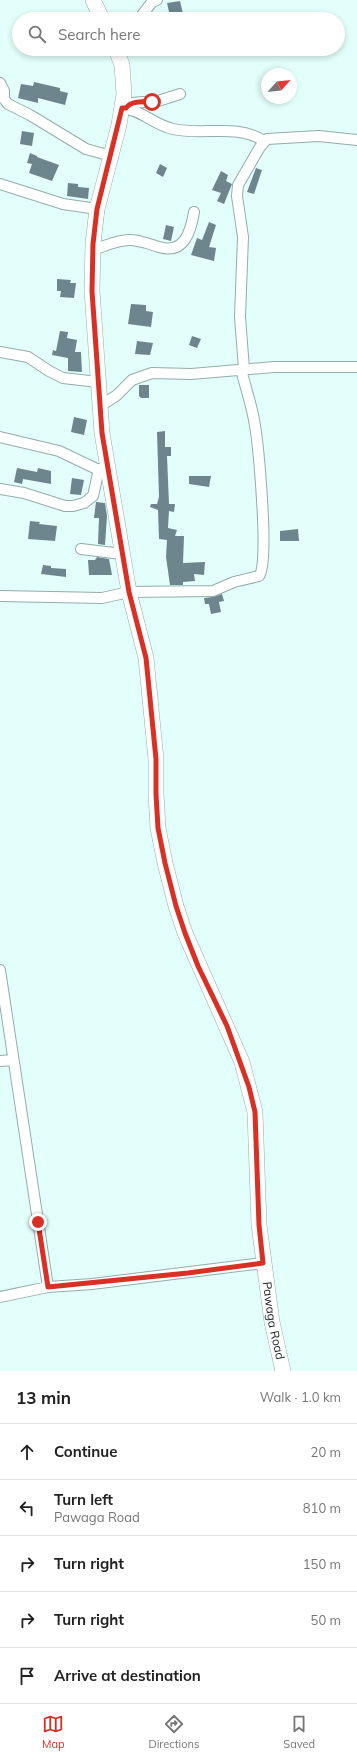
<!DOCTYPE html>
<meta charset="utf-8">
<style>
:root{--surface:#fff;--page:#f6f6f6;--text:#222;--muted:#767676;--line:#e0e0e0;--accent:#d93025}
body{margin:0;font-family:Mulish,sans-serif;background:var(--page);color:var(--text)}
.compass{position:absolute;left:261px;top:68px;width:36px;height:36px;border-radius:50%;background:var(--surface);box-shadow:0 2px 6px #0003;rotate:63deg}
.stop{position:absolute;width:12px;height:12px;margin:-9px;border:3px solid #d93025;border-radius:50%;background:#fff}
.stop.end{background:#d93025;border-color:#fff;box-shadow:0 1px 4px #0008}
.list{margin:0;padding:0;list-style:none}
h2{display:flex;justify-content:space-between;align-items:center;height:52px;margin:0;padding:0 16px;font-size:17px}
h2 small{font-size:13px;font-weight:400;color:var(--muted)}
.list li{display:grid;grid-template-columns:26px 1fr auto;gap:12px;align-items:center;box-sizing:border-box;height:56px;padding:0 16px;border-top:1px solid var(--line)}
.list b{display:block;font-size:15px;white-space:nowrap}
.list p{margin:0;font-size:13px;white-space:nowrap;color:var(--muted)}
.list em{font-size:13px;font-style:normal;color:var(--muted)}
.icon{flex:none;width:22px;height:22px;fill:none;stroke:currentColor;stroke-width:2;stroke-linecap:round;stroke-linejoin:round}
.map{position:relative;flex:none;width:357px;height:1371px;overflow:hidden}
.search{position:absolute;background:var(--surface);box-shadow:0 2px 6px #0003;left:12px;right:12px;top:12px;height:44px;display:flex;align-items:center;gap:10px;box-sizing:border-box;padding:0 14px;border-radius:22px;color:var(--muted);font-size:15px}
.sheet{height:332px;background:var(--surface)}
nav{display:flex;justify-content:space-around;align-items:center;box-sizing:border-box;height:56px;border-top:1px solid var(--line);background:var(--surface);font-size:11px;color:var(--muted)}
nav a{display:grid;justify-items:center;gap:2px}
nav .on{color:var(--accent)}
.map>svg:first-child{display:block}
</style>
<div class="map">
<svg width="357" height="1371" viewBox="0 0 357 1371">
<rect width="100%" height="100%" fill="#e3fffb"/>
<path fill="#6d858c" d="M 180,1 L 183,14 L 170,16 L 167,3 Z
M 34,82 L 60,88 L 60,91 L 68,93 L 65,105 L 38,98 L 38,103 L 18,98 L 21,84 L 33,86 Z
M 22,131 L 34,133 L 32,146 L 20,144 Z
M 30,153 L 37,156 L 37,157 L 59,165 L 52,181 L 29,173 L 32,164 L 27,163 Z
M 160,164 L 167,168 L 163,177 L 156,173 Z
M 256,168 L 262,170 L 254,194 L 247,192 Z
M 221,171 L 228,175 L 226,181 L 232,184 L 224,204 L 217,201 L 221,193 L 212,190 Z
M 68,183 L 78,184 L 78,187 L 89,188 L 88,199 L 67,196 Z
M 209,222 L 216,225 L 209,247 L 216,248 L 214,261 L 191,255 L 197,238 L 202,240 Z
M 166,225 L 174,227 L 171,241 L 163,239 Z
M 57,279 L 71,280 L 70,283 L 76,283 L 74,298 L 60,297 L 61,291 L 57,291 Z
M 131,304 L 146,305 L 146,311 L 153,312 L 151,327 L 128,324 Z
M 60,331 L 68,332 L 67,338 L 77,340 L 75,352 L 81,352 L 82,372 L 68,371 L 68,358 L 52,355 L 53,350 L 56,351 Z
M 192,336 L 201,339 L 197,348 L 189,345 Z
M 137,341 L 153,343 L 150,355 L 135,354 Z
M 139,385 L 149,385 L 149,398 L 141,398 L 139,396 Z
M 74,417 L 87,420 L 84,435 L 71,432 Z
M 165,431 L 165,447 L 171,447 L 171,456 L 167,456 L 169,504 L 175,504 L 174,512 L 169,511 L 168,528 L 177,530 L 175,536 L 184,536 L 183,563 L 205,562 L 204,575 L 194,574 L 195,581 L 183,582 L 183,585 L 170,585 L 166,557 L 167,540 L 159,539 L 158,510 L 150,507 L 151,504 L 157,504 L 159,497 L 157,432 Z
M 17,468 L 37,472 L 38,468 L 51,471 L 51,484 L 23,479 L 22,484 L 14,482 Z
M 189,476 L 211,476 L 209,487 L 189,484 Z
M 72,478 L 84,480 L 81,495 L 70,494 Z
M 96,502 L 105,503 L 107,516 L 105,545 L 98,544 L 99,518 L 94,518 Z
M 30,521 L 40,522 L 39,524 L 57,526 L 55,541 L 28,539 Z
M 298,529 L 299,541 L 280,541 L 280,531 Z
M 97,557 L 109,559 L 112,575 L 89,575 L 88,560 L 95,560 Z
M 43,565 L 51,566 L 51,568 L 66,569 L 66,577 L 41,574 Z
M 222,594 L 224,601 L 219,602 L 221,612 L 211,614 L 209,604 L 205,604 L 204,598 L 213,597 Z"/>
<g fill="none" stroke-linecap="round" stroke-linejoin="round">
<defs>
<path id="street" d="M 139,19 L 152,2 L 157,0
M 0,83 L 4,91 L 4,99 L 8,104 L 30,115 L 86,149 L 111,156
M 122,108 C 142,110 154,125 173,129 C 204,136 236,123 264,141
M 125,108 L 131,103 L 158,101 L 180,94
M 0,184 L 63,204 L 97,209
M 93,250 C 105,246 117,240 129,240 C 140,240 149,244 159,247 C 185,255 191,230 194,212
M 0,352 L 28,357 L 49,371 L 63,378 L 98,382
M 244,369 L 240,317 L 243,237 L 237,196 L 238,185 L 260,147 L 267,139 L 319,136 L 357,140
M 99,407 L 117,395 L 132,380 L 152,373 L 191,374 L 274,367 L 357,367
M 0,437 L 59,451 L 105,473
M 0,489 L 24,493 L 65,506 L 73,506 L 84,503 L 93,496 L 99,469
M 81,549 L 122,554
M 0,596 L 102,598 L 129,592 L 213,591 L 234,582 L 259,576 C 270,564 258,441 254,420 C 251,403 245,386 241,369
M 0,970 L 48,1287
M 0,1061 L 13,1060
M 0,1297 L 48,1287 L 92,1284 L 263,1263"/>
<g id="secondary">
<path d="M 93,0 L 102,19"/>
<path id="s1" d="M 116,49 L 122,65 L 124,94 L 119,125 L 97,209 L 93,244 L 92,291 L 102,433 L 129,592 L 146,658 L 156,759 L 156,794 L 158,828 L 165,863 L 176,906 L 185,933 L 242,1062 L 255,1112 L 259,1225 L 272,1322 L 283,1371"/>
</g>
</defs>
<use href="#street" stroke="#93ada9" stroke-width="12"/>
<use href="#secondary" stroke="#93ada9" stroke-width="16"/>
<use href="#street" stroke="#fff" stroke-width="10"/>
<use href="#secondary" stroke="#fff" stroke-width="15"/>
</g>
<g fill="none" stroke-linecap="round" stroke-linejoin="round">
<path stroke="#d93025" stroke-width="5" d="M 38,1222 L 48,1287 L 188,1273 L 263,1263 L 259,1225 L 255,1112 L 249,1087 L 227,1026 L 198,966 L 185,933 L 176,906 L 165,863 L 158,828 L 156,794 L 156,759 L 146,658 L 129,592 L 102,433 L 92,291 L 93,244 L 97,209 L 122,108 L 126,108 C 132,100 143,102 152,102"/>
</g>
<g text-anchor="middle" stroke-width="3" stroke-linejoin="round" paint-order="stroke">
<g font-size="12" fill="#151f1e" stroke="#e3fffb">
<text dy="4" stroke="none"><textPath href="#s1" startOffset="1300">Pawaga Road</textPath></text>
</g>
</g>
</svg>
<svg class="compass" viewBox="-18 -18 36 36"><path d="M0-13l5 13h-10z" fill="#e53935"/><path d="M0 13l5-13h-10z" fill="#767676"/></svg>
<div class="stop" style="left:152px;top:102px"></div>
<div class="stop end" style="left:38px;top:1222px"></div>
<div class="search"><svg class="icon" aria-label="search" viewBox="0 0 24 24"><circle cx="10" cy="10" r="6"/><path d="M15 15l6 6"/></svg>Search here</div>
</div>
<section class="sheet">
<h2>13 min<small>Walk · 1.0 km</small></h2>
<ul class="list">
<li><svg class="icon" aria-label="ahead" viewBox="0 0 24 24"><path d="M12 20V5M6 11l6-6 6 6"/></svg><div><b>Continue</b></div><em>20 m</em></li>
<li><svg class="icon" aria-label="left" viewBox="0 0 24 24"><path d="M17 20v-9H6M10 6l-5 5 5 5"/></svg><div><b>Turn left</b><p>Pawaga Road</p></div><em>810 m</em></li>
<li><svg class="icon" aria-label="right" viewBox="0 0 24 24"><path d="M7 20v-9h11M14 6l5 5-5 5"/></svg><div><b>Turn right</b></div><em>150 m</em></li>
<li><svg class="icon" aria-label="right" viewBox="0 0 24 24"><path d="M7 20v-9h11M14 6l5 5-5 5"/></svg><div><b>Turn right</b></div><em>50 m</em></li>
<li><svg class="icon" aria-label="arrive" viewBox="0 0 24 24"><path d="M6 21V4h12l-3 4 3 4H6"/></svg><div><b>Arrive at destination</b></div></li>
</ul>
</section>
<nav>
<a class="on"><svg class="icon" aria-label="map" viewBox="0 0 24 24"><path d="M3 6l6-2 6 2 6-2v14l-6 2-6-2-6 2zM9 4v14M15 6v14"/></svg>Map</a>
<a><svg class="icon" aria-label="directions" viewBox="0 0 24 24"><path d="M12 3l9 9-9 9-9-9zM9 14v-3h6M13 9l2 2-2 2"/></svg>Directions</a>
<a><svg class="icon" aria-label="saved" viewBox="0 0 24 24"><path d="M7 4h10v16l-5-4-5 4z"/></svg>Saved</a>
</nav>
